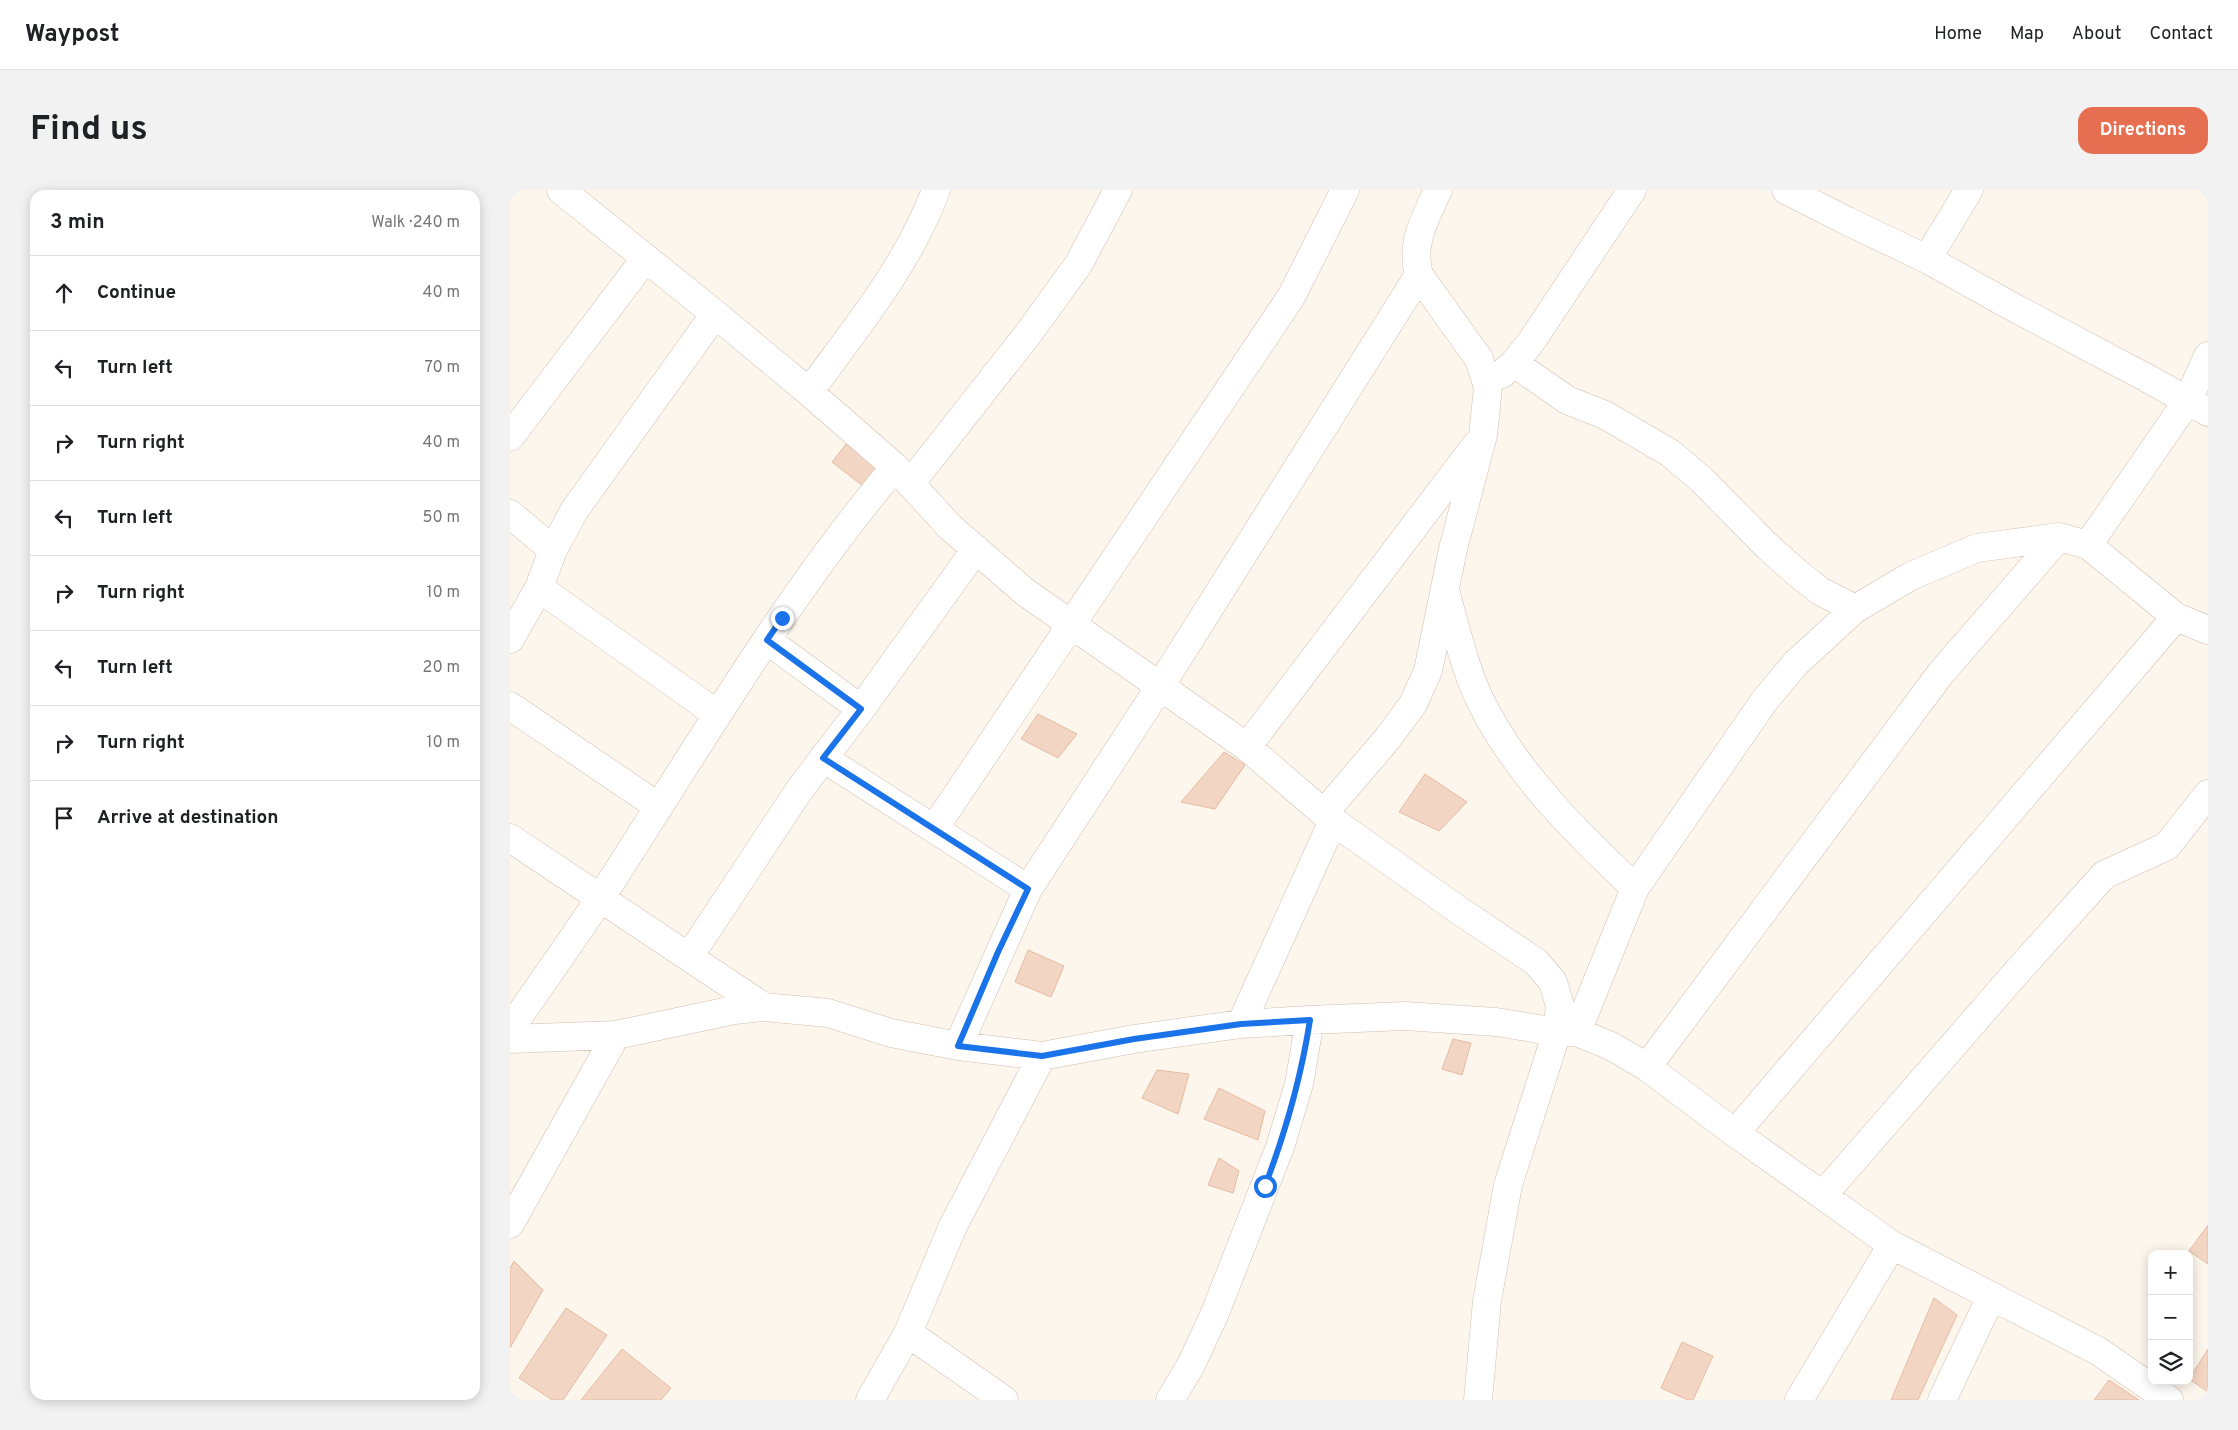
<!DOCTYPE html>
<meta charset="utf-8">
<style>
:root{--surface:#fff;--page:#f2f2f2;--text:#202124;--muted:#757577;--line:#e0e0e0;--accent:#e76f51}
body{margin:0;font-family:Overpass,sans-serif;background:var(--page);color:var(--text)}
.controls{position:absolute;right:15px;bottom:15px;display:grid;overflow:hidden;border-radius:10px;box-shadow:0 2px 12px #0003}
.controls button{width:45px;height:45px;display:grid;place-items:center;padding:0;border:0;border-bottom:1px solid var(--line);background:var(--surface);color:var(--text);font:25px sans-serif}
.stop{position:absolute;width:15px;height:15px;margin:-11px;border:4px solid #1a73e8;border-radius:50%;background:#fff}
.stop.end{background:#1a73e8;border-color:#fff;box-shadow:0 1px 5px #0008}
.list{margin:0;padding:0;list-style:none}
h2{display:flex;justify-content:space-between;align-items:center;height:65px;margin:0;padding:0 20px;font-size:21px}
h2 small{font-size:16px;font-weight:400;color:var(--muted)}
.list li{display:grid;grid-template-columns:32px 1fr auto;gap:15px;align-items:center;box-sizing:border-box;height:75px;padding:0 20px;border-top:1px solid var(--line)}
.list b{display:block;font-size:19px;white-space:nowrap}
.list em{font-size:16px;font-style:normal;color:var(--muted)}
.icon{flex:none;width:28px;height:28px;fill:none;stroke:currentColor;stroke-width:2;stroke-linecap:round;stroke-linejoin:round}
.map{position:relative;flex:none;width:1698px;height:1210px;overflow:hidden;border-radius:15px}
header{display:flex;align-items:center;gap:30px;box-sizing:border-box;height:70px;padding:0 25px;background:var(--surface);border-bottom:1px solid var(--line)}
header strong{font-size:24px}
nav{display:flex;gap:28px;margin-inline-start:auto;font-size:18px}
.intro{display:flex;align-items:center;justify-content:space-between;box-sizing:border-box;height:120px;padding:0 30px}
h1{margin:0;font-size:35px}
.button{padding:12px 22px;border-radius:15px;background:var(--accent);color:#fff;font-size:18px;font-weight:700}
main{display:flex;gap:30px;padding:0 30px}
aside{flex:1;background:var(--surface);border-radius:15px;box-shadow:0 2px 12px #0003}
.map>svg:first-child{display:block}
</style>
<header>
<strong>Waypost</strong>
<nav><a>Home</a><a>Map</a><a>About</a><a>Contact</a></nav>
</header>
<div class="intro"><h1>Find us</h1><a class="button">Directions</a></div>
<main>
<aside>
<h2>3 min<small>Walk · 240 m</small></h2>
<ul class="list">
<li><svg class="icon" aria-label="ahead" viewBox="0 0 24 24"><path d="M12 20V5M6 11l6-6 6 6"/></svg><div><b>Continue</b></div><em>40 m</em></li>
<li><svg class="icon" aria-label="left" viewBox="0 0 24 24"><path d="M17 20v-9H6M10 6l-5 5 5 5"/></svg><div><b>Turn left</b></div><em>70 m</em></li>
<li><svg class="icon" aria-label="right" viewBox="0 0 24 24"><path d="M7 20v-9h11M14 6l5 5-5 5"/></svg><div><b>Turn right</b></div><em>40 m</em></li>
<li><svg class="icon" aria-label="left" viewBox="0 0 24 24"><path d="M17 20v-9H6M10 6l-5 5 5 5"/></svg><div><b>Turn left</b></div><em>50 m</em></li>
<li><svg class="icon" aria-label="right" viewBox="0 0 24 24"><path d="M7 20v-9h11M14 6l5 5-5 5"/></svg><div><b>Turn right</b></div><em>10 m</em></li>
<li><svg class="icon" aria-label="left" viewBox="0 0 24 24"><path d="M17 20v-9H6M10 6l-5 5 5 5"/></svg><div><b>Turn left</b></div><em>20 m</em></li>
<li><svg class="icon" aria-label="right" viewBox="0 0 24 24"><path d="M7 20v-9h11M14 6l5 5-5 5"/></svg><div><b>Turn right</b></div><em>10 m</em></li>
<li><svg class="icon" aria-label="arrive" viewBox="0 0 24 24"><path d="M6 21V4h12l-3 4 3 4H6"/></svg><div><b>Arrive at destination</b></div></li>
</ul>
</aside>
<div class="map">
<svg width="1698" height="1210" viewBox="0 0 1698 1210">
<rect width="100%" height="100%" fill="#fdf6ec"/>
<path fill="#f3d5c3" stroke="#e6bba3" d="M 337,253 L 368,278 L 353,296 L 322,272 Z
M 528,524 L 567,544 L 548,568 L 511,549 Z
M 714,562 L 735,575 L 705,619 L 671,612 Z
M 915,584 L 957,612 L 929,641 L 889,622 Z
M 518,760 L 554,776 L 541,807 L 505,792 Z
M 943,849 L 961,853 L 952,885 L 932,879 Z
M 647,880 L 679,884 L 668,924 L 632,908 Z
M 709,898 L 755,921 L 748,950 L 694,929 Z
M 709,968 L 729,981 L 723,1003 L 698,995 Z
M 1698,1035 L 1698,1074 L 1679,1061 Z
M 4,1071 L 33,1100 L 0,1158 L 0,1078 Z
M 1424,1108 L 1447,1125 L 1408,1210 L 1381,1210 Z
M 56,1118 L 97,1145 L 53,1210 L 42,1210 L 9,1188 Z
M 1172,1152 L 1203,1166 L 1183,1210 L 1178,1210 L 1151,1198 Z
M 112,1159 L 161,1198 L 151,1210 L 71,1210 Z
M 1698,1159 L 1698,1202 L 1679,1189 Z
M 1599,1190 L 1629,1210 L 1584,1210 Z"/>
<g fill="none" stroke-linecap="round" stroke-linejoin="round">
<defs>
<path id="street" d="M 51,0 L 205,124 L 299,202 L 385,277 L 440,337 L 515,402 L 737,557 L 823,631 L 947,719 L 1026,772 L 1043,792 L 1050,816 L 1047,842 L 998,995 L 977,1111 L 968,1210
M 1276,0 L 1337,31 L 1417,69 L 1501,116 L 1635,187 L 1698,222
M 1417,69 L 1459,0
M 1004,173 L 1057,210 L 1095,225 L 1160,263 L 1192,290 L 1256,355 L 1286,382 L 1310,401 L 1345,419
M 992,184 L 1004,173 L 1021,152 L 1122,0
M 299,202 C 346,138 398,75 426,0
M 0,247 L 135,69
M 400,294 L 518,144 L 568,75 L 608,0
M 0,324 L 43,360
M 1578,355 L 1678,210 L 1698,166
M 29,398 L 207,524
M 936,404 C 946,439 955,480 971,512 C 1007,585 1067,643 1125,698
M 0,449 L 29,398 L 43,360 L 64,321 L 205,124
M 257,450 L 351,519
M 0,516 L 149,617
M 737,557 L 966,255
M 313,568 L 518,699
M 814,623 L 878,548 L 903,514 L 918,481 L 943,359 L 973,245 L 978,197 L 969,169 L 909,85 C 900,53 915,29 928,0
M 424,639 L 781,107 L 835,0
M 0,648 L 254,817
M 179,767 L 290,599 L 351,519 L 466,359
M 731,834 L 823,631
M 0,839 C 38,784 77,730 113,673 C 199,539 282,399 385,277
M 1067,842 L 1125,698 L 1255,510 L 1286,473 L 1345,419 L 1401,386 L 1467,358 L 1549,347 L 1578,355 L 1666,427 L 1698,440
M 0,849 L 106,845 L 224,820 L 254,817 L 318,823 L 381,843 L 448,856 L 532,866 L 624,849 L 731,834 L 800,830 L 895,826 L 986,832 L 1047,842 L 1067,842 L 1101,856 L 1137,877 L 1225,943 L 1382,1055 L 1588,1161 L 1659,1210
M 448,856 L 518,699 L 649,498 L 909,85
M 1137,877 L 1431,483 L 1549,347
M 1225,943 L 1666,427
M 1313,1005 L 1506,783 L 1594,685 L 1657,656 L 1698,604
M 0,1034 L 106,845
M 398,1143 L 494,1210
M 360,1210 L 398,1143 L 443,1036 L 532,866
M 660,1210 L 681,1175 L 705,1123 L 770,957 L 789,894 L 800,830
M 1289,1210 L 1382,1055
M 1432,1210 L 1481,1107"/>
</defs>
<use href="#street" stroke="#d1beb0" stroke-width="29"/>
<use href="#street" stroke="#fff" stroke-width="28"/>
</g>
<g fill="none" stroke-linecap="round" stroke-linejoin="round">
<path stroke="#1a73e8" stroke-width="6" d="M 272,428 L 257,450 L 351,519 L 313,568 L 518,699 L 488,762 L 448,856 L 532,866 L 624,849 L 731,834 L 800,830 C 791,888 776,941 755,996"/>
</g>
</svg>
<div class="controls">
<button>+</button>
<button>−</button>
<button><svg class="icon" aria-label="layers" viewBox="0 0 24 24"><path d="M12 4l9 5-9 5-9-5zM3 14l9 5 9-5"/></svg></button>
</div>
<div class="stop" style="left:755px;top:996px"></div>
<div class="stop end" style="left:272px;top:428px"></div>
</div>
</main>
